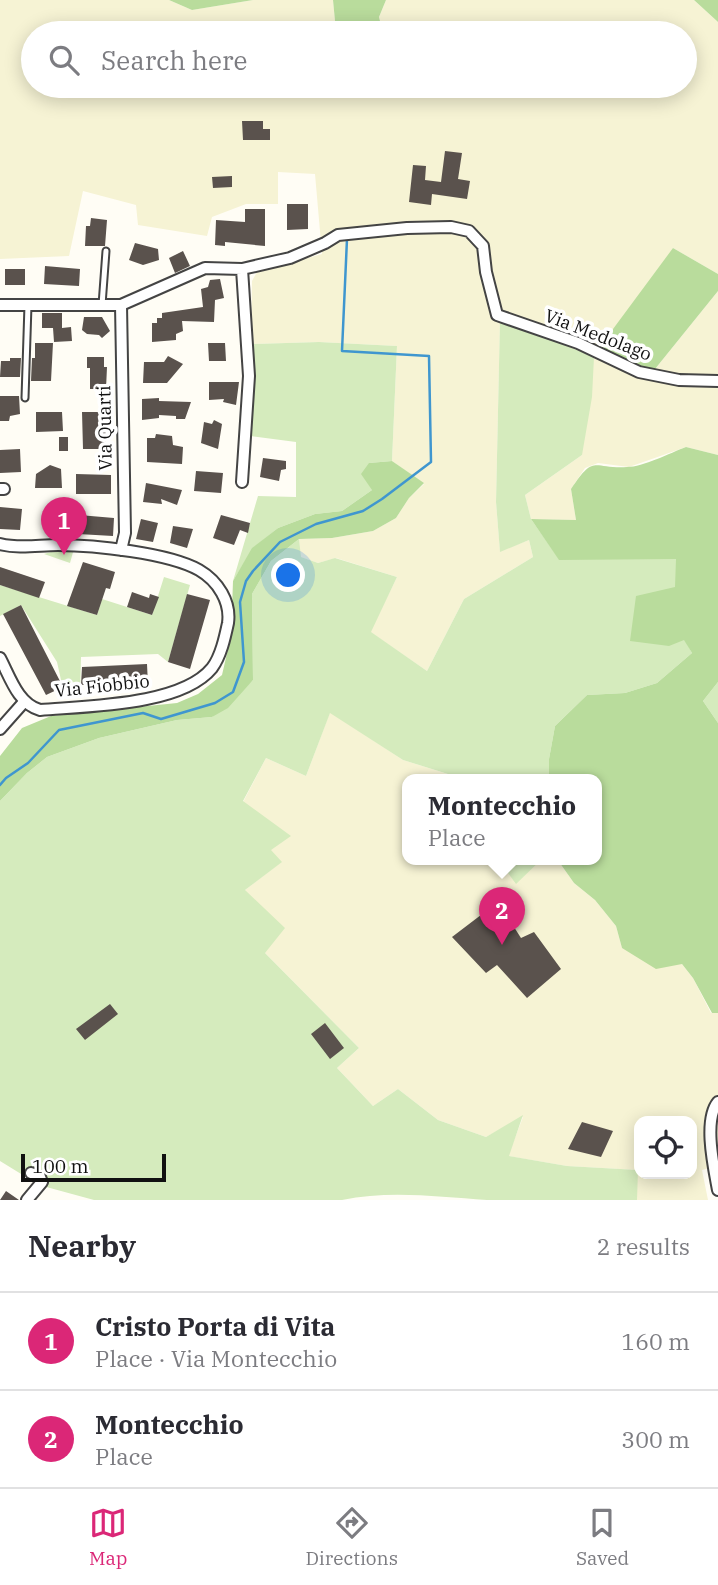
<!DOCTYPE html>
<meta charset="utf-8">
<style>
:root{--surface:#fff;--page:#f7f7f7;--text:#2b2b33;--muted:#7c7c81;--line:#e1e1e2;--accent:#db2777}
body{margin:0;font-family:"IBM Plex Serif",serif;background:var(--page);color:var(--text)}
.controls{position:absolute;right:21px;bottom:21px;display:grid;overflow:hidden;border-radius:14px;box-shadow:0 4px 18px #0003}
.controls button{width:63px;height:63px;display:grid;place-items:center;padding:0;border:0;border-bottom:2px solid var(--line);background:var(--surface);color:var(--text);font:35px sans-serif}
.scale{position:absolute;left:21px;bottom:18px;width:145px;box-sizing:border-box;padding-left:7px;border:4px solid #111;border-top:0;font-size:19px;line-height:24px;white-space:nowrap;color:#111;-webkit-text-stroke:5px #fff;paint-order:stroke}
.you{position:absolute;left:289px;top:576px;width:24px;height:24px;margin:-18px;border:5px solid #fff;border-radius:50%;background:#1a73e8;box-shadow:0 0 0 10px #1a73e833}
.badge{display:grid;place-items:center;width:46px;height:46px;border-radius:50%;background:var(--accent);color:#fff;font-size:23px;font-weight:700}
.pin{position:absolute;translate:-50% -58px;filter:drop-shadow(0 2px 4px #0008)}
.pin::after{content:'';position:absolute;top:37px;width:24px;height:21px;background:inherit;clip-path:polygon(0 0,100% 0,50% 100%)}
.popup{position:absolute;left:402px;top:774px;width:200px;height:91px;box-sizing:border-box;display:grid;place-content:center;border-radius:14px;background:var(--surface);filter:drop-shadow(0 2px 5px #0005);font-size:23px;white-space:nowrap;color:var(--muted)}
.popup b{font-size:26px;color:var(--text)}
.popup::after{content:'';position:absolute;left:50%;top:100%;margin-left:-14px;border:14px solid transparent;border-top-color:var(--surface)}
.list{margin:0;padding:0;list-style:none}
h2{display:flex;justify-content:space-between;align-items:center;height:91px;margin:0;padding:0 28px;font-size:30px}
h2 small{font-size:23px;font-weight:400;color:var(--muted)}
.list li{display:grid;grid-template-columns:46px 1fr auto;gap:21px;align-items:center;box-sizing:border-box;height:98px;padding:0 28px;border-top:2px solid var(--line)}
.list b{display:block;font-size:26px;white-space:nowrap}
.list p{margin:0;font-size:23px;white-space:nowrap;color:var(--muted)}
.list em{font-size:23px;font-style:normal;color:var(--muted)}
.icon{flex:none;width:38px;height:38px;fill:none;stroke:currentColor;stroke-width:2;stroke-linecap:round;stroke-linejoin:round}
.map{position:relative;flex:none;width:718px;height:1200px;overflow:hidden}
.search{position:absolute;background:var(--surface);box-shadow:0 4px 18px #0003;left:21px;right:21px;top:21px;height:77px;display:flex;align-items:center;gap:18px;box-sizing:border-box;padding:0 24px;border-radius:38px;color:var(--muted);font-size:26px}
.sheet{height:287px;background:var(--surface)}
nav{display:flex;justify-content:space-around;align-items:center;box-sizing:border-box;height:98px;border-top:2px solid var(--line);background:var(--surface);font-size:19px;color:var(--muted)}
nav a{display:grid;justify-items:center;gap:4px}
nav .on{color:var(--accent)}
.map>svg:first-child{display:block}
</style>
<div class="map">
<svg width="718" height="1200" viewBox="0 0 718 1200">
<rect width="100%" height="100%" fill="#fffdf5"/>
<path fill="#f6f3d4" fill-rule="evenodd" d="M 0,0 L 169,0 L 192,10 L 253,0 L 333,0 L 335,21 L 332,33 L 33,33 L 33,86 L 685,86 L 685,33 L 383,33 L 379,17 L 386,0 L 694,0 L 718,22 L 718,274 L 673,248 L 655,369 L 718,291 L 718,455 L 686,447 L 629,467 L 598,463 L 585,468 L 571,489 L 576,520 L 531,519 L 525,495 L 582,455 L 500,320 L 496,502 L 500,551 L 529,540 L 533,557 L 464,599 L 427,671 L 370,632 L 397,577 L 336,558 L 318,563 L 300,557 L 299,539 L 332,538 L 373,531 L 396,518 L 409,498 L 424,484 L 392,461 L 397,346 L 319,342 L 251,344 L 252,281 L 257,272 L 322,254 L 315,174 L 278,172 L 278,204 L 246,204 L 212,217 L 207,236 L 138,225 L 136,205 L 83,191 L 69,256 L 0,259 Z
M 330,712 L 403,760 L 464,779 L 407,779 L 407,859 L 498,859 L 516,883 L 542,859 L 557,859 L 574,883 L 595,900 L 616,926 L 622,948 L 682,964 L 693,978 L 711,1013 L 718,1013 L 718,1166 L 702,1170 L 708,1200 L 637,1200 L 637,1170 L 567,1166 L 508,1156 L 523,1117 L 486,1137 L 438,1120 L 398,1089 L 373,1106 L 337,1068 L 359,1048 L 264,952 L 245,890 L 281,862 L 270,850 L 243,802 L 266,758 L 306,776 ZM 639,1121 L 692,1121 L 692,1174 L 639,1174 Z"/>
<path fill="#d5ebbd" d="M 500,319 L 594,357 L 592,397 L 582,455 L 525,495 L 531,519 L 559,559 L 677,559 C 675,590 676,626 692,653 L 657,683 L 625,693 L 587,695 L 555,726 L 549,759 L 549,779 L 464,779 L 403,760 L 330,713 L 306,776 L 266,758 L 243,801 L 291,836 L 271,850 L 282,862 L 245,890 L 285,928 L 265,953 L 359,1048 L 337,1068 L 373,1106 L 398,1089 L 438,1120 L 486,1137 L 523,1115 L 509,1156 L 567,1166 L 638,1170 L 637,1200 C 587,1200 537,1200 487,1200 C 439,1197 390,1190 342,1200 L 94,1200 L 39,1185 L 0,1161 L 0,801 L 27,773 L 47,757 L 99,738 L 177,720 L 212,717 L 253,680 L 252,594 L 271,561 L 299,539 L 301,557 L 318,563 L 335,558 L 397,577 L 371,632 L 427,671 L 464,599 L 533,557 L 529,540 L 500,552 L 496,502 Z
M 319,342 L 397,346 L 392,461 L 369,463 L 372,490 L 342,511 L 315,514 L 278,528 L 253,548 L 233,581 L 258,496 L 296,497 L 296,442 L 250,436 L 251,344 Z
M 75,545 L 70,563 L 44,554 Z
M 164,577 L 190,585 L 168,662 L 158,654 L 81,657 L 80,695 L 65,698 L 57,662 L 21,605 L 0,616 L 0,585 L 97,615 L 102,599 L 152,615 Z
M 718,682 L 718,723 L 703,701 Z
M 498,859 L 542,859 L 516,884 Z"/>
<path fill="#b9dc9c" d="M 169,0 L 253,0 L 192,10 Z
M 333,0 L 386,0 L 379,17 L 383,33 L 332,33 L 335,21 Z
M 694,0 L 718,0 L 718,22 Z
M 673,248 L 718,274 L 718,291 L 655,369 L 639,372 L 596,352 Z
M 686,447 L 718,455 L 718,682 L 703,701 L 718,723 L 718,1013 L 712,1013 L 693,978 L 682,964 L 656,969 L 622,948 L 616,926 L 595,900 L 574,883 L 557,859 L 596,859 L 596,779 L 549,779 L 549,759 L 555,726 L 587,695 L 625,693 L 657,683 L 692,653 L 684,640 L 669,646 L 630,641 L 636,596 L 675,587 L 676,559 L 559,560 L 531,519 L 576,520 L 571,489 C 595,453 592,469 627,467 C 643,467 670,453 686,447 Z
M 392,461 L 424,483 L 409,498 L 396,518 L 373,531 L 332,538 L 299,539 L 271,561 L 252,594 L 253,680 L 228,708 L 212,717 L 177,720 L 99,738 L 47,757 L 27,773 L 0,801 L 0,756 L 22,728 L 51,716 L 177,703 L 198,694 L 222,675 L 231,636 L 233,581 L 252,548 L 278,528 L 315,514 L 342,511 L 372,490 L 361,474 L 369,463 Z"/>
<g fill="none" stroke-linecap="round" stroke-linejoin="round">
<path stroke="#3f96cf" stroke-width="2.5" d="M 0,785 L 6,778 L 28,763 L 59,730 L 143,713 L 161,719 L 215,703 L 233,692 L 244,662 L 240,602 L 246,581 L 253,571 L 280,542 L 316,524 L 363,511 L 382,499 L 431,462 L 429,356 L 342,351 L 347,239"/>
</g>
<path fill="#5a524d" d="M 242,121 L 263,121 L 263,129 L 270,129 L 270,140 L 243,140 Z
M 445,151 L 462,153 L 458,179 L 470,181 L 467,199 L 432,194 L 431,205 L 409,202 L 413,165 L 426,166 L 425,180 L 441,182 Z
M 232,176 L 232,187 L 213,188 L 212,177 Z
M 287,204 L 308,204 L 308,229 L 287,230 Z
M 245,209 L 265,209 L 265,246 L 225,242 L 225,246 L 215,245 L 216,220 L 245,222 Z
M 91,218 L 107,220 L 105,246 L 85,246 L 86,226 L 90,226 Z
M 135,243 L 158,249 L 159,260 L 143,265 L 129,260 Z
M 183,251 L 190,266 L 175,273 L 169,258 Z
M 45,266 L 80,269 L 79,286 L 44,284 Z
M 5,269 L 25,269 L 25,285 L 5,285 Z
M 220,279 L 224,298 L 215,300 L 214,322 L 182,321 L 183,331 L 176,334 L 176,340 L 152,342 L 152,323 L 157,323 L 157,318 L 162,318 L 162,313 L 203,307 L 201,289 L 208,287 L 210,280 Z
M 42,313 L 62,313 L 62,328 L 71,327 L 72,341 L 54,342 L 53,328 L 42,328 Z
M 84,317 L 102,317 L 110,331 L 102,338 L 99,335 L 87,334 L 82,330 Z
M 35,343 L 53,343 L 51,381 L 31,381 L 32,358 L 35,358 Z
M 208,343 L 225,343 L 226,361 L 209,361 Z
M 168,356 L 183,364 L 167,383 L 143,383 L 144,362 L 164,362 Z
M 87,357 L 104,357 L 104,367 L 107,367 L 106,389 L 90,389 L 90,368 L 87,368 Z
M 10,358 L 21,358 L 20,377 L 0,377 L 1,361 L 10,361 Z
M 209,382 L 239,382 L 236,405 L 223,402 L 224,399 L 209,400 Z
M 0,396 L 19,396 L 20,414 L 10,416 L 9,421 L 0,421 Z
M 159,398 L 159,401 L 191,402 L 185,419 L 176,419 L 176,416 L 159,415 L 159,418 L 142,420 L 142,399 Z
M 36,412 L 62,412 L 63,431 L 36,432 Z
M 82,412 L 105,412 L 106,449 L 83,449 Z
M 214,420 L 222,424 L 218,449 L 201,443 L 204,422 L 212,424 Z
M 156,434 L 172,436 L 173,445 L 183,447 L 182,464 L 147,462 L 147,438 L 155,438 Z
M 59,437 L 68,437 L 68,451 L 59,451 Z
M 20,449 L 21,472 L 0,473 L 0,450 Z
M 263,458 L 286,461 L 286,469 L 281,470 L 279,481 L 260,477 Z
M 50,465 L 61,469 L 62,488 L 35,488 L 36,474 Z
M 196,471 L 223,473 L 221,493 L 194,491 Z
M 76,474 L 111,475 L 111,494 L 76,494 Z
M 146,483 L 182,490 L 177,505 L 161,499 L 162,504 L 143,502 Z
M 0,507 L 22,509 L 20,530 L 0,529 Z
M 79,515 L 114,518 L 113,536 L 78,534 Z
M 221,515 L 250,523 L 248,533 L 240,530 L 234,545 L 213,538 Z
M 141,519 L 158,523 L 153,542 L 136,539 Z
M 173,526 L 193,529 L 187,548 L 170,543 Z
M 83,562 L 115,572 L 110,589 L 106,588 L 97,615 L 67,606 Z
M 0,567 L 45,582 L 39,598 L 0,585 Z
M 132,592 L 149,598 L 150,594 L 159,597 L 152,615 L 127,607 Z
M 187,594 L 210,600 L 190,669 L 168,662 Z
M 21,605 L 63,687 L 46,695 L 3,614 Z
M 147,664 L 148,685 L 81,685 L 82,667 Z
M 498,902 L 521,938 L 534,932 L 561,969 L 527,998 L 497,965 L 486,973 L 452,937 Z
M 110,1004 L 118,1014 L 85,1040 L 76,1029 Z
M 325,1023 L 344,1048 L 330,1059 L 311,1034 Z
M 582,1122 L 613,1131 L 601,1157 L 568,1149 Z
M 6,1191 L 19,1200 L 0,1200 Z"/>
<g fill="none" stroke-linecap="round" stroke-linejoin="round">
<defs>
<path id="service" d="M 102,305 L 106,251
M 25,398 L 28,305"/>
<path id="minor" d="M 0,305 L 121,305 L 205,268 L 242,269 L 290,258 L 325,243 L 338,235 L 407,228 L 451,227 L 469,231 L 483,246 L 486,272 L 497,315 L 578,343 L 639,372 L 679,380 L 718,381
M 121,305 L 125,533 L 121,550
M 242,482 L 249,376 L 242,269
M 0,489 L 4,489
M 0,544 C 19,549 39,545 58,545 C 94,545 169,553 199,570 C 218,581 231,602 228,623 C 225,637 221,656 212,668 C 181,706 86,706 40,710 C 18,704 10,677 0,658
M 0,729 L 24,702
M 718,1102 C 703,1120 714,1168 718,1190
M 27,1200 L 42,1182 L 40,1177 L 31,1173"/>
</defs>
<use href="#service" stroke="#444" stroke-width="9"/>
<use href="#minor" stroke="#444" stroke-width="14"/>
<use href="#service" stroke="#fff" stroke-width="5"/>
<use href="#minor" stroke="#fff" stroke-width="10"/>
</g>
<g text-anchor="middle" stroke-width="7" stroke-linejoin="round" paint-order="stroke">
<g font-size="18" fill="#111" stroke="#fff">
<text transform="translate(598 335) rotate(21)" y="6">Via Medolago</text>
<text transform="translate(105 428) rotate(-91)" y="6">Via Quarti</text>
<text transform="translate(102 686) rotate(-6)" y="6">Via Fiobbio</text>
</g>
</g>
</svg>
<div class="controls">
<button><svg class="icon" aria-label="locate" viewBox="0 0 24 24"><circle cx="12" cy="12" r="6"/><path d="M12 2v4M12 18v4M2 12h4M18 12h4"/></svg></button>
</div>
<div class="scale">100 m</div>
<div class="you"></div>
<div class="pin badge" style="left:64px;top:555px">1</div>
<div class="pin badge" style="left:502px;top:945px">2</div>
<div class="popup"><b>Montecchio</b>Place</div>
<div class="search"><svg class="icon" aria-label="search" viewBox="0 0 24 24"><circle cx="10" cy="10" r="6"/><path d="M15 15l6 6"/></svg>Search here</div>
</div>
<section class="sheet">
<h2>Nearby<small>2 results</small></h2>
<ul class="list">
<li><span class="badge">1</span><div><b>Cristo Porta di Vita</b><p>Place · Via Montecchio</p></div><em>160 m</em></li>
<li><span class="badge">2</span><div><b>Montecchio</b><p>Place</p></div><em>300 m</em></li>
</ul>
</section>
<nav>
<a class="on"><svg class="icon" aria-label="map" viewBox="0 0 24 24"><path d="M3 6l6-2 6 2 6-2v14l-6 2-6-2-6 2zM9 4v14M15 6v14"/></svg>Map</a>
<a><svg class="icon" aria-label="directions" viewBox="0 0 24 24"><path d="M12 3l9 9-9 9-9-9zM9 14v-3h6M13 9l2 2-2 2"/></svg>Directions</a>
<a><svg class="icon" aria-label="saved" viewBox="0 0 24 24"><path d="M7 4h10v16l-5-4-5 4z"/></svg>Saved</a>
</nav>
